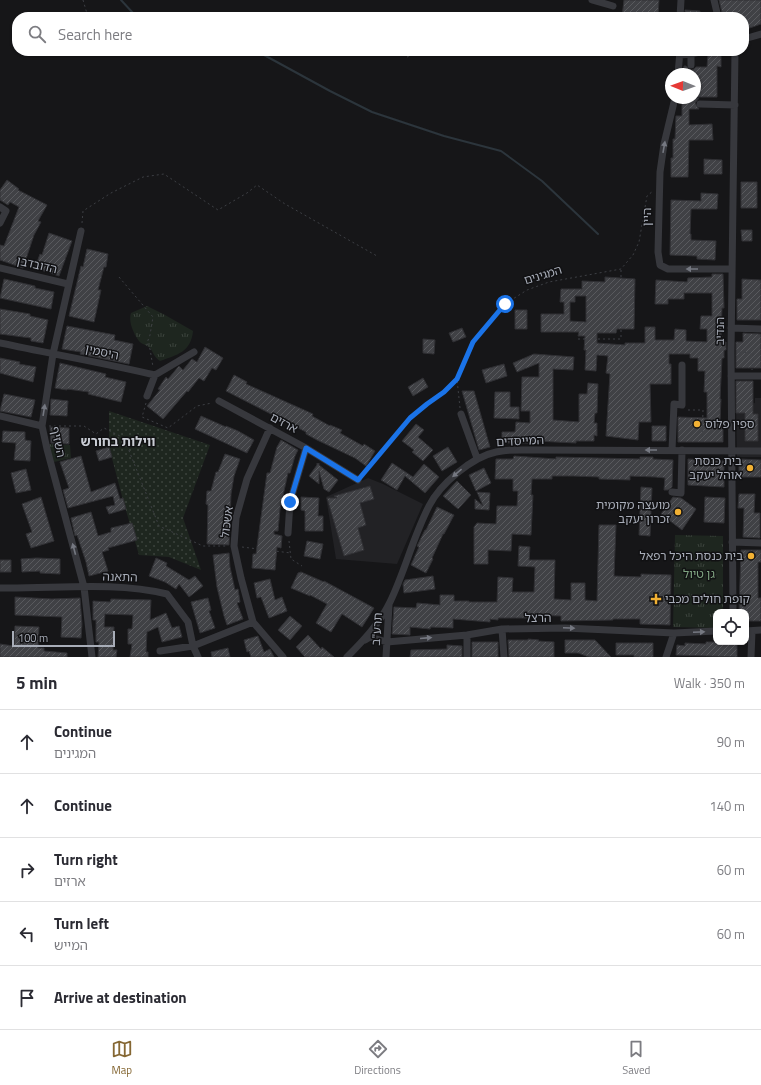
<!DOCTYPE html>
<meta charset="utf-8">
<style>
:root{--surface:#fff;--page:#f7f7f7;--text:#2b2b33;--muted:#7c7c81;--line:#e1e1e2;--accent:#856733}
body{margin:0;font-family:"Titillium Web","Noto Sans Hebrew",sans-serif;background:var(--page);color:var(--text)}
.controls{position:absolute;right:12px;bottom:12px;display:grid;overflow:hidden;border-radius:8px;box-shadow:0 1px 3px #0004}
.controls button{width:36px;height:36px;display:grid;place-items:center;padding:0;border:0;border-bottom:1px solid var(--line);background:var(--surface);color:var(--text);font:20px sans-serif}
.compass{position:absolute;left:665px;top:68px;width:36px;height:36px;border-radius:50%;background:var(--surface);box-shadow:0 1px 3px #0004;rotate:271deg}
.scale{position:absolute;left:12px;bottom:10px;width:103px;box-sizing:border-box;padding-left:4px;border:2px solid #a8adb8;border-top:0;font-size:11px;line-height:14px;white-space:nowrap;color:#a8adb8;-webkit-text-stroke:3px #111113;paint-order:stroke}
.stop{position:absolute;width:12px;height:12px;margin:-9px;border:3px solid #1a73e8;border-radius:50%;background:#fff}
.stop.end{background:#1a73e8;border-color:#fff;box-shadow:0 1px 4px #0008}
.list{margin:0;padding:0;list-style:none}
h2{display:flex;justify-content:space-between;align-items:center;height:52px;margin:0;padding:0 16px;font-size:17px}
h2 small{font-size:13px;font-weight:400;color:var(--muted)}
.list li{display:grid;grid-template-columns:26px 1fr auto;gap:12px;align-items:center;box-sizing:border-box;height:64px;padding:0 16px;border-top:1px solid var(--line)}
.list b{display:block;font-size:15px;white-space:nowrap}
.list p{margin:0;font-size:13px;white-space:nowrap;color:var(--muted)}
.list em{font-size:13px;font-style:normal;color:var(--muted)}
.icon{flex:none;width:22px;height:22px;fill:none;stroke:currentColor;stroke-width:2;stroke-linecap:round;stroke-linejoin:round}
.map{position:relative;flex:none;width:761px;height:657px;overflow:hidden}
.search{position:absolute;background:var(--surface);box-shadow:0 1px 3px #0004;left:12px;right:12px;top:12px;height:44px;display:flex;align-items:center;gap:10px;box-sizing:border-box;padding:0 14px;border-radius:16px;color:var(--muted);font-size:15px}
.sheet{height:372px;background:var(--surface)}
nav{display:flex;justify-content:space-around;align-items:center;box-sizing:border-box;height:56px;border-top:1px solid var(--line);background:var(--surface);font-size:11px;color:var(--muted)}
nav a{display:grid;justify-items:center;gap:2px}
nav .on{color:var(--accent)}
.map>svg:first-child{display:block}
</style>
<div class="map">
<svg width="761" height="657" viewBox="0 0 761 657">
<defs>
<pattern id="park-tufts" width="24" height="20" patternUnits="userSpaceOnUse"><rect width="24" height="20" fill="#1e261f"/><path d="M3 7l-1-3M5 7V3M7 7l1-3M15 17l-1-3M17 17v-4M19 17l1-3" fill="none" stroke="#3c433d"/></pattern>
<pattern id="garden-dots" width="8" height="8" patternUnits="userSpaceOnUse"><rect width="8" height="8" fill="#1e261f"/><path d="M2 2h.1M6 6h.1" fill="none" stroke="#3c433d" stroke-width="1.8" stroke-linecap="round"/></pattern>
<pattern id="building-hatch" width="6" height="6" patternUnits="userSpaceOnUse"><rect width="6" height="6" fill="#404145"/><path d="M-1 1l2-2M0 6l6-6M5 7l2-2" fill="none" stroke="#595a5e"/></pattern>
</defs>
<rect width="100%" height="100%" fill="#161618"/>
<path fill="#222225" d="M 755,398 L 761,398 L 761,457 L 737,457 L 736,404 L 755,403 Z
M 368,478 L 383,484 L 423,504 L 397,564 L 336,559 L 326,497 Z"/>
<path fill="url(#park-tufts)" d="M 147,306 L 165,315 L 193,331 C 191,352 177,355 160,361 C 153,356 154,353 150,348 C 147,345 141,344 139,341 C 134,334 128,322 131,313 Z
M 48,444 L 70,445 L 71,458 L 54,462 Z
M 675,535 L 723,536 L 723,612 L 716,612 L 716,628 L 673,627 Z"/>
<path fill="url(#garden-dots)" d="M 109,411 L 210,445 L 183,518 L 201,570 L 169,557 L 139,555 L 123,500 L 109,447 Z"/>
<g fill="none" stroke-linecap="round" stroke-linejoin="round">
<path stroke="#2c353c" stroke-width="2" d="M 121,0 L 133,13 L 145,17
M 251,51 L 264,55 L 330,91 L 372,112 L 444,136 L 501,151 L 542,181 L 598,234"/>
</g>
<path fill="url(#building-hatch)" stroke="#303034" fill-rule="evenodd" d="M 624,0 L 659,0 L 658,17 L 622,17 Z
M 719,0 L 761,0 L 761,24 L 744,30 L 744,17 L 723,17 Z
M 685,10 L 700,11 L 700,17 L 685,17 Z
M 708,54 L 721,54 L 721,67 L 717,66 L 717,97 L 695,97 L 695,74 L 683,74 L 684,66 L 686,66 L 691,70 L 694,69 L 696,67 L 707,67 Z
M 682,98 L 699,98 L 695,103 L 699,109 L 689,109 L 689,125 L 712,124 L 713,140 L 689,140 L 688,177 L 671,177 L 671,158 L 673,158 L 673,139 L 675,139 L 676,116 L 682,116 Z
M 704,159 L 722,160 L 722,174 L 704,174 Z
M 7,180 L 19,189 L 18,190 L 47,205 L 38,221 L 41,222 L 34,235 L 23,268 L 0,260 L 0,245 L 4,246 L 19,207 L 10,202 L 8,205 L 0,200 L 0,190 Z
M 741,182 L 757,182 L 757,208 L 741,208 Z
M 701,193 L 718,194 L 717,209 L 691,209 L 690,234 L 691,234 L 691,240 L 716,241 L 715,260 L 697,259 L 697,256 L 670,255 L 671,200 L 701,201 Z
M 741,230 L 752,230 L 752,241 L 742,241 Z
M 49,233 L 72,241 L 59,276 L 35,268 L 40,254 L 42,255 Z
M 87,249 L 108,254 L 106,267 L 104,267 L 98,290 L 101,290 L 94,322 L 69,316 L 81,266 L 83,267 Z
M 712,274 L 723,274 L 724,308 L 722,308 L 721,336 L 722,336 L 722,342 L 726,342 L 726,350 L 724,350 L 724,358 L 722,358 L 720,399 L 721,399 L 720,421 L 723,421 L 723,442 L 678,442 L 678,417 L 707,418 L 707,392 L 704,392 L 705,371 L 698,371 L 698,358 L 690,358 L 690,354 L 669,354 L 669,364 L 671,364 L 671,384 L 650,384 L 651,422 L 639,422 L 638,440 L 606,436 L 610,374 L 606,373 L 608,356 L 597,355 L 596,371 L 585,370 L 586,350 L 584,350 L 585,336 L 578,336 L 579,332 L 541,332 L 541,314 L 564,314 L 564,302 L 560,302 L 561,289 L 582,289 L 582,281 L 605,282 L 605,277 L 635,279 L 634,329 L 617,329 L 616,333 L 597,333 L 597,343 L 625,345 L 625,343 L 645,343 L 645,327 L 655,327 L 655,340 L 674,340 L 675,329 L 686,330 L 686,341 L 707,342 L 707,329 L 700,329 L 701,316 L 712,316 L 712,293 L 684,293 L 684,299 L 668,299 L 668,304 L 655,304 L 656,280 L 687,282 L 688,278 L 712,277 ZM 575,296 L 586,296 L 586,322 L 570,321 L 570,302 L 575,302 Z
M 4,279 L 35,286 L 35,288 L 54,292 L 51,309 L 0,298 Z
M 742,279 L 761,280 L 761,320 L 737,320 L 737,299 L 742,299 Z
M 0,309 L 30,314 L 30,316 L 48,320 L 43,343 L 31,341 L 31,338 L 0,334 Z
M 515,310 L 527,310 L 527,329 L 515,329 Z
M 67,326 L 115,335 L 114,340 L 133,344 L 129,364 L 80,354 L 81,352 L 62,349 Z
M 462,328 L 466,337 L 453,342 L 449,333 Z
M 743,333 L 761,334 L 761,368 L 736,368 L 736,342 L 743,342 Z
M 423,339 L 435,340 L 434,354 L 423,353 Z
M 205,347 L 223,358 L 216,370 L 212,368 L 204,381 L 199,378 L 188,392 L 187,391 L 163,419 L 147,406 L 160,390 L 158,389 L 166,377 L 168,379 L 179,366 L 183,370 L 192,359 L 197,362 Z
M 534,354 L 574,357 L 573,370 L 553,369 L 553,420 L 579,422 L 579,394 L 587,394 L 588,383 L 598,384 L 597,413 L 595,413 L 594,423 L 597,423 L 597,436 L 594,435 L 594,441 L 576,441 L 576,443 L 536,441 L 536,443 L 502,443 L 502,432 L 515,432 L 516,422 L 530,423 L 530,411 L 521,411 L 522,377 L 539,377 L 539,363 L 517,372 L 513,363 Z
M 0,358 L 20,362 L 19,364 L 36,367 L 33,382 L 0,373 Z
M 60,363 L 106,374 L 105,377 L 126,382 L 121,402 L 88,394 L 89,392 L 67,389 L 67,390 L 55,388 Z
M 504,364 L 507,376 L 486,383 L 482,370 Z
M 234,375 L 247,382 L 246,384 L 313,414 L 312,416 L 330,426 L 330,425 L 342,430 L 340,433 L 363,446 L 364,444 L 375,451 L 366,466 L 355,458 L 317,440 L 306,434 L 306,432 L 226,391 Z
M 423,378 L 428,387 L 413,396 L 408,387 Z
M 736,381 L 753,381 L 753,414 L 758,414 L 758,441 L 745,441 L 745,413 L 736,413 Z
M 462,391 L 474,391 L 490,447 L 479,450 Z
M 495,392 L 510,392 L 510,407 L 519,407 L 519,419 L 494,418 Z
M 4,394 L 35,400 L 31,417 L 0,411 Z
M 51,399 L 68,401 L 67,416 L 50,415 Z
M 201,416 L 226,427 L 226,426 L 238,431 L 254,440 L 247,453 L 195,429 Z
M 416,424 L 424,430 L 418,437 L 433,450 L 423,461 L 412,452 L 414,450 L 402,441 Z
M 652,426 L 666,426 L 666,441 L 652,441 Z
M 50,427 L 69,428 L 69,444 L 51,443 Z
M 3,431 L 25,432 L 25,440 L 31,441 L 30,461 L 14,460 L 16,443 L 2,442 Z
M 281,440 L 298,450 L 295,456 L 290,473 L 288,473 L 280,509 L 278,531 L 274,531 L 274,534 L 282,536 L 281,548 L 277,547 L 275,570 L 252,568 L 253,554 L 256,554 L 267,473 L 270,473 L 277,447 Z
M 109,447 L 112,457 L 99,461 L 96,451 Z
M 448,447 L 457,462 L 442,471 L 433,456 Z
M 225,454 L 240,459 L 234,476 L 231,494 L 229,545 L 207,544 L 208,505 L 206,504 L 207,491 L 211,491 L 216,472 L 218,472 Z
M 81,456 L 91,492 L 115,483 L 120,499 L 123,498 L 126,509 L 109,514 L 106,507 L 115,505 L 113,496 L 68,508 L 63,490 L 69,488 L 60,462 Z
M 514,456 L 556,459 L 556,457 L 640,459 L 640,457 L 653,457 L 653,459 L 673,460 L 672,487 L 668,490 L 664,490 L 665,478 L 655,477 L 630,476 L 630,480 L 599,479 L 599,477 L 574,476 L 552,476 L 552,479 L 532,479 L 531,495 L 533,495 L 531,535 L 512,534 L 511,551 L 488,550 L 488,564 L 474,564 L 474,527 L 477,523 L 496,524 L 497,506 L 517,506 L 518,491 L 513,491 L 513,479 L 495,479 L 496,459 L 513,459 Z
M 688,459 L 724,461 L 724,487 L 688,485 Z
M 739,459 L 761,460 L 761,477 L 739,477 Z
M 317,463 L 318,464 L 319,463 L 319,465 L 338,480 L 329,492 L 324,489 L 319,471 L 319,484 L 309,476 L 317,465 Z
M 392,463 L 413,477 L 424,464 L 439,477 L 425,493 L 405,476 L 397,490 L 381,480 Z
M 484,468 L 491,483 L 476,491 L 469,475 Z
M 26,469 L 31,490 L 16,493 L 11,473 Z
M 457,481 L 471,495 L 458,509 L 443,496 Z
M 370,486 L 374,499 L 360,503 L 366,525 L 358,528 L 364,550 L 344,556 L 327,498 L 337,498 L 334,496 Z
M 641,487 L 652,488 L 650,536 L 639,535 Z
M 477,492 L 490,493 L 489,510 L 475,509 L 475,499 L 483,506 Z
M 739,494 L 755,494 L 754,513 L 760,513 L 760,538 L 743,537 L 744,508 L 738,508 Z
M 41,497 L 54,541 L 31,548 L 26,534 L 32,532 L 22,504 Z
M 301,497 L 319,498 L 318,516 L 323,516 L 323,531 L 305,531 L 305,511 L 301,510 Z
M 673,497 L 681,498 L 696,509 L 682,530 L 661,514 Z
M 705,497 L 725,498 L 724,523 L 704,522 Z
M 437,507 L 454,515 L 444,534 L 443,534 L 432,558 L 433,559 L 426,573 L 411,565 L 419,547 L 417,546 L 425,530 L 426,530 Z
M 91,512 L 98,536 L 111,532 L 111,528 L 132,523 L 137,540 L 108,548 L 109,550 L 102,552 L 108,571 L 89,576 L 86,562 L 77,535 L 75,536 L 71,518 Z
M 599,525 L 616,525 L 614,576 L 641,577 L 641,574 L 671,575 L 670,625 L 640,624 L 640,619 L 613,619 L 613,620 L 561,621 L 561,616 L 529,615 L 529,618 L 498,618 L 498,620 L 490,619 L 490,622 L 453,619 L 453,628 L 431,627 L 430,629 L 410,627 L 410,635 L 392,634 L 394,607 L 416,608 L 417,603 L 440,605 L 440,595 L 454,595 L 454,601 L 469,601 L 469,602 L 497,602 L 498,577 L 513,578 L 512,592 L 534,592 L 535,567 L 518,566 L 519,546 L 530,547 L 529,560 L 555,560 L 554,599 L 571,600 L 571,583 L 585,583 L 585,600 L 597,601 Z
M 307,541 L 323,544 L 320,559 L 304,556 Z
M 741,550 L 761,550 L 761,562 L 758,562 L 758,598 L 761,598 L 761,621 L 746,621 L 746,612 L 739,612 Z
M 229,553 L 230,567 L 235,590 L 238,589 L 240,602 L 237,603 L 243,619 L 227,625 L 224,616 L 217,587 L 213,555 Z
M 37,558 L 60,559 L 60,574 L 40,573 L 40,571 L 22,572 L 21,559 Z
M 156,558 L 167,563 L 166,566 L 189,580 L 195,576 L 203,586 L 189,597 L 179,584 L 176,589 L 165,582 L 149,576 Z
M 0,560 L 11,560 L 11,572 L 0,572 Z
M 301,572 L 324,582 L 324,581 L 374,608 L 362,627 L 342,614 L 331,632 L 316,623 L 327,604 L 310,595 L 310,596 L 291,588 L 298,573 Z
M 433,576 L 435,589 L 404,593 L 403,584 L 405,580 Z
M 270,579 L 275,600 L 282,597 L 287,611 L 269,618 L 261,597 L 257,598 L 254,583 Z
M 15,597 L 52,599 L 80,598 L 82,624 L 81,638 L 61,637 L 62,617 L 15,615 Z
M 208,598 L 211,610 L 209,611 L 215,628 L 200,633 L 191,602 Z
M 111,599 L 151,600 L 150,620 L 166,613 L 172,628 L 179,626 L 182,637 L 162,642 L 158,627 L 147,632 L 146,652 L 148,652 L 148,657 L 130,657 L 132,644 L 128,644 L 128,629 L 132,629 L 133,615 L 105,614 L 104,627 L 114,627 L 113,650 L 117,650 L 116,657 L 98,657 L 99,642 L 96,642 L 96,620 L 93,620 L 93,601 L 110,602 Z
M 290,616 L 302,626 L 290,640 L 278,630 Z
M 15,626 L 39,627 L 38,648 L 44,648 L 44,651 L 67,653 L 67,657 L 0,657 L 0,644 L 14,646 Z
M 308,635 L 321,649 L 322,647 L 334,657 L 305,657 L 296,647 Z
M 258,636 L 264,652 L 270,649 L 274,657 L 251,657 L 249,651 L 247,652 L 244,640 Z
M 528,639 L 539,640 L 538,641 L 554,642 L 554,657 L 509,657 L 508,640 L 528,640 Z
M 565,640 L 595,640 L 611,657 L 589,657 L 578,653 L 565,653 Z
M 472,642 L 498,642 L 498,657 L 472,657 Z
M 706,642 L 737,642 L 737,657 L 676,655 L 677,645 L 685,646 L 685,643 L 706,644 Z
M 616,643 L 653,643 L 653,657 L 634,657 L 634,655 L 616,655 Z
M 447,645 L 462,646 L 462,657 L 410,657 L 411,650 L 447,649 Z
M 228,648 L 230,657 L 212,657 L 211,652 Z"/>
<g fill="none" stroke-linecap="round" stroke-linejoin="round">
<path stroke="#3d3f44" stroke-width="1" stroke-dasharray="2 3" stroke-linecap="butt" d="M 83,0 L 88,17
M 638,51 L 672,54
M 407,57 L 420,51
M 82,223 L 83,211 L 111,193 L 143,177 L 164,174 L 218,210 L 247,193 L 257,185 L 285,204 L 377,256
M 119,277 L 153,317 L 150,335 L 147,343 L 150,349 L 153,367
M 578,339 L 621,339 L 621,269
M 739,352 L 753,353 L 752,370
M 146,403 L 142,417 L 168,428 L 197,406 L 212,403
M 460,408 L 457,379 L 473,342 L 505,304 L 527,290 L 549,282 L 621,269 L 633,255 L 639,242 L 647,196 L 653,191
M 688,410 L 703,410 L 702,443
M 49,426 L 84,426 L 96,434 L 104,428 L 124,438 L 159,526 L 203,546 L 227,546
M 362,475 L 410,418 L 427,404 L 444,392 L 456,379
M 289,541 L 291,559 L 302,566
M 242,547 L 291,553"/>
<path stroke="#37383d" stroke-width="7" d="M 592,0 L 613,6
M 714,0 L 718,17
M 680,17 L 681,0
M 744,39 L 761,34
M 681,55 L 691,54 L 704,51
M 691,65 L 691,54
M 678,74 L 680,51
M 675,98 L 664,144 L 660,172 L 658,252 L 660,265 L 668,269 L 731,269
M 700,104 L 735,105
M 0,207 L 6,211 L 0,223
M 81,231 L 53,354 L 42,426 L 47,449 L 84,587 L 92,657
M 0,268 L 68,284
M 731,328 L 761,329
M 0,343 C 52,354 104,363 155,375 L 194,352
M 731,376 L 761,376
M 147,396 L 155,375
M 219,401 L 306,448 L 358,480
M 461,414 L 477,458
M 0,416 L 42,426
M 270,428 L 247,479 L 236,518 L 234,546 L 241,578 L 253,622 L 283,657
M 672,450 L 674,404 L 682,405 L 682,365
M 672,492 L 681,493 L 682,450
M 288,533 L 290,502 L 306,448
M 732,542 L 761,543
M 0,588 C 55,589 113,581 167,594 L 188,622 L 193,646 L 198,657
M 733,612 L 731,352 L 735,51
M 502,629 L 504,657
M 746,631 L 761,630
M 467,635 L 467,657
M 365,640 L 370,637 L 387,642 L 467,635 L 502,629 L 565,628 L 674,633 L 716,631
M 160,651 L 193,646 L 253,622
M 347,657 C 363,641 380,623 390,602 C 405,571 413,537 429,506 C 440,484 472,457 496,452 C 508,449 522,450 535,450 L 761,451
M 386,657 L 389,605
M 666,657 L 674,633
M 751,657 L 752,631"/>
</g>
<defs><path id="oneway-solid" d="M-6-.8H1V-3.2L6.5 0L1 3.2V.8H-6Z"/></defs>
<g fill="#757881">
<use href="#oneway-solid" transform="translate(664 147) rotate(-80)"/>
<use href="#oneway-solid" transform="translate(692 269) rotate(180)"/>
<use href="#oneway-solid" transform="translate(44 410) rotate(-81)"/>
<use href="#oneway-solid" transform="translate(651 450) rotate(-180)"/>
<use href="#oneway-solid" transform="translate(457 473) rotate(140)"/>
<use href="#oneway-solid" transform="translate(74 549) rotate(-105)"/>
<use href="#oneway-solid" transform="translate(569 628) rotate(2)"/>
<use href="#oneway-solid" transform="translate(699 632) rotate(-2)"/>
<use href="#oneway-solid" transform="translate(426 638) rotate(-5)"/>
</g>
<g fill="none" stroke-linecap="round" stroke-linejoin="round">
<path stroke="#1a73e8" stroke-width="5" d="M 290,502 L 306,448 L 358,480 L 410,418 L 427,404 L 444,392 L 457,379 L 473,342 L 505,304"/>
</g>
<g fill="#f2b134" stroke="#111113" stroke-width="1.5">
<circle cx="697" cy="424" r="4"/>
<circle cx="750" cy="468" r="4"/>
<circle cx="678" cy="512" r="4"/>
<circle cx="751" cy="556" r="4"/>
<path d="M654 593h4v4h4v4h-4v4h-4v-4h-4v-4h4z"/>
</g>
<g text-anchor="middle" stroke-width="3" stroke-linejoin="round" paint-order="stroke">
<g font-size="12" fill="#a8adb8" stroke="#111113">
<text transform="translate(647 217) rotate(-89)" y="4">היין</text>
<text transform="translate(37 265) rotate(13)" y="4">הדובדבן</text>
<text transform="translate(543 275) rotate(-17)" y="4">המגינים</text>
<text transform="translate(720 331) rotate(-89)" y="4">הנדיב</text>
<text transform="translate(102 352) rotate(12)" y="4">היסמין</text>
<text transform="translate(284 423) rotate(28)" y="4">ארזים</text>
<text transform="translate(520 441) rotate(-3)" y="4">המייסדים</text>
<text transform="translate(58 442) rotate(78)" y="4">השזיף</text>
<text transform="translate(227 522) rotate(-82)" y="4">אשכול</text>
<text transform="translate(120 577) rotate(2)" y="4">התאנה</text>
<text transform="translate(538 618) rotate(-1)" y="4">הרצל</text>
<text transform="translate(377 629) rotate(-86)" y="4">תרע"ב</text>
</g>
<g font-size="12" fill="#a8adb8" stroke="#111113" text-anchor="end">
<text x="705" y="428" text-anchor="start">ספין פלוס</text>
<text x="742" y="465">בית כנסת<tspan x="742" dy="14">אוהל יעקב</tspan></text>
<text x="670" y="509">מועצה מקומית<tspan x="670" dy="14">זכרון יעקב</tspan></text>
<text x="743" y="560">בית כנסת היכל רפאל</text>
<text x="665" y="603" text-anchor="start">קופת חולים מכבי</text>
</g>
<g font-size="12" fill="#7fa381" stroke="#111113">
<text x="699" y="578">גן טיול</text>
</g>
<g font-size="13" font-weight="bold" fill="#c9ccd4" stroke="#111113">
<text x="118" y="446">ווילות בחורש</text>
</g>
</g>
</svg>
<div class="controls">
<button><svg class="icon" aria-label="locate" viewBox="0 0 24 24"><circle cx="12" cy="12" r="6"/><path d="M12 2v4M12 18v4M2 12h4M18 12h4"/></svg></button>
</div>
<svg class="compass" viewBox="-18 -18 36 36"><path d="M0-13l5 13h-10z" fill="#e53935"/><path d="M0 13l5-13h-10z" fill="#7c7c81"/></svg>
<div class="scale">100 m</div>
<div class="stop" style="left:505px;top:304px"></div>
<div class="stop end" style="left:290px;top:502px"></div>
<div class="search"><svg class="icon" aria-label="search" viewBox="0 0 24 24"><circle cx="10" cy="10" r="6"/><path d="M15 15l6 6"/></svg>Search here</div>
</div>
<section class="sheet">
<h2>5 min<small>Walk · 350 m</small></h2>
<ul class="list">
<li><svg class="icon" aria-label="ahead" viewBox="0 0 24 24"><path d="M12 20V5M6 11l6-6 6 6"/></svg><div><b>Continue</b><p>המגינים</p></div><em>90 m</em></li>
<li><svg class="icon" aria-label="ahead" viewBox="0 0 24 24"><path d="M12 20V5M6 11l6-6 6 6"/></svg><div><b>Continue</b></div><em>140 m</em></li>
<li><svg class="icon" aria-label="right" viewBox="0 0 24 24"><path d="M7 20v-9h11M14 6l5 5-5 5"/></svg><div><b>Turn right</b><p>ארזים</p></div><em>60 m</em></li>
<li><svg class="icon" aria-label="left" viewBox="0 0 24 24"><path d="M17 20v-9H6M10 6l-5 5 5 5"/></svg><div><b>Turn left</b><p>המייש</p></div><em>60 m</em></li>
<li><svg class="icon" aria-label="arrive" viewBox="0 0 24 24"><path d="M6 21V4h12l-3 4 3 4H6"/></svg><div><b>Arrive at destination</b></div></li>
</ul>
</section>
<nav>
<a class="on"><svg class="icon" aria-label="map" viewBox="0 0 24 24"><path d="M3 6l6-2 6 2 6-2v14l-6 2-6-2-6 2zM9 4v14M15 6v14"/></svg>Map</a>
<a><svg class="icon" aria-label="directions" viewBox="0 0 24 24"><path d="M12 3l9 9-9 9-9-9zM9 14v-3h6M13 9l2 2-2 2"/></svg>Directions</a>
<a><svg class="icon" aria-label="saved" viewBox="0 0 24 24"><path d="M7 4h10v16l-5-4-5 4z"/></svg>Saved</a>
</nav>
